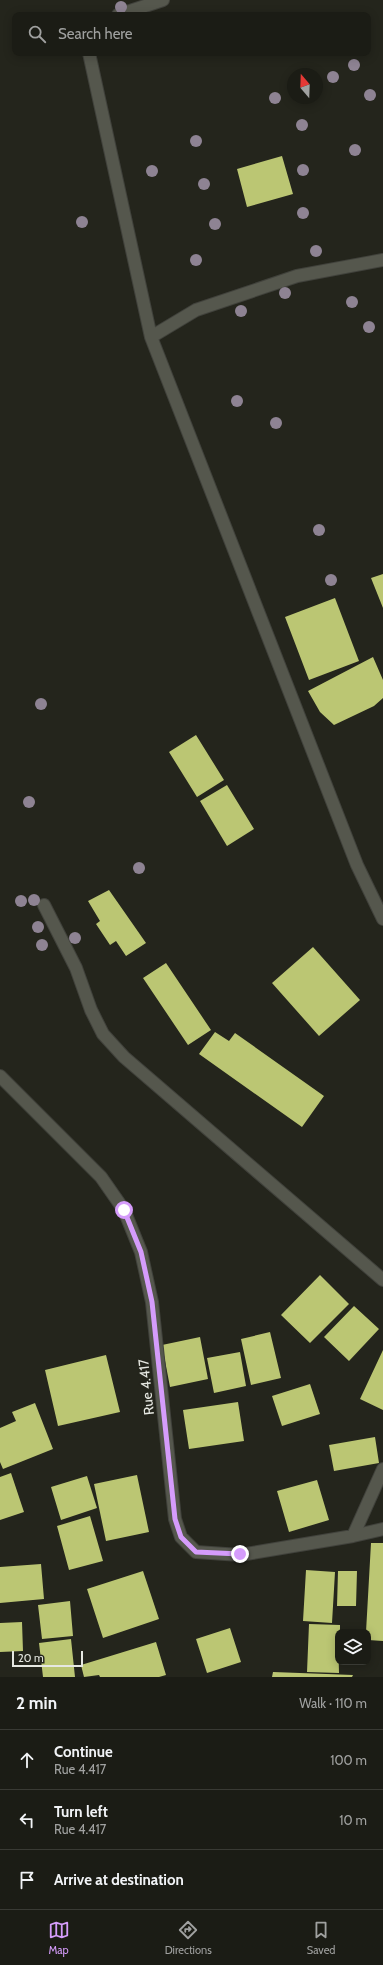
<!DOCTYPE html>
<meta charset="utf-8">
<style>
:root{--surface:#1b1c15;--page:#24251e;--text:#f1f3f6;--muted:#a0a1a0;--line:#393a34;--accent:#d59cfb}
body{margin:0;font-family:Cabin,sans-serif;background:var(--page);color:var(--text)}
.controls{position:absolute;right:12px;bottom:12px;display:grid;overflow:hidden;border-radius:8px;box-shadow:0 2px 10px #0003}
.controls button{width:36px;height:36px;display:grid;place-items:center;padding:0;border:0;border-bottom:1px solid var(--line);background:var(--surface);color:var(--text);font:20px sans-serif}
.compass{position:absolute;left:287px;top:68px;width:36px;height:36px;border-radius:50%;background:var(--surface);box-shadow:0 2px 10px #0003;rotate:341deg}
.scale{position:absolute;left:12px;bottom:10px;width:71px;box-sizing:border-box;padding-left:4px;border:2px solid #e6e8e2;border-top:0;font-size:11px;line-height:14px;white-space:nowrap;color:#e6e8e2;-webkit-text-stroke:3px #24251c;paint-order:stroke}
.stop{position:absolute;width:12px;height:12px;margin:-9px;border:3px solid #d59cfb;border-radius:50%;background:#fff}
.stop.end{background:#d59cfb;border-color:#fff;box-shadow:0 1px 4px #0008}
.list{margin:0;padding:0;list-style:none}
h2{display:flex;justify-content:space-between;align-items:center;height:52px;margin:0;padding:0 16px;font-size:17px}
h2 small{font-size:13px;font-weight:400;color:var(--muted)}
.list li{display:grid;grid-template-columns:26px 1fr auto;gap:12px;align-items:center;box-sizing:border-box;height:60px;padding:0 16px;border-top:1px solid var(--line)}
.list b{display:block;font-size:15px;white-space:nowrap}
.list p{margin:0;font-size:13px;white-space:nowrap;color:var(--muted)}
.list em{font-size:13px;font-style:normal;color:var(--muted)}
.icon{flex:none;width:22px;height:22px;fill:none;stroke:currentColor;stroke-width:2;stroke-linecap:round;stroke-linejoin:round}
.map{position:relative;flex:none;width:383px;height:1677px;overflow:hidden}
.search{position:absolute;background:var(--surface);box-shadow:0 2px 10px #0003;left:12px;right:12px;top:12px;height:44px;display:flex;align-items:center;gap:10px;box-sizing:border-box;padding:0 14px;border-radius:8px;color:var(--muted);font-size:15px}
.sheet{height:232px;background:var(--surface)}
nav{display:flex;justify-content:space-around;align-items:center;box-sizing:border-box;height:56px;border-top:1px solid var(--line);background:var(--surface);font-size:11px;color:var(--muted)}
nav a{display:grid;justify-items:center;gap:2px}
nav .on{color:var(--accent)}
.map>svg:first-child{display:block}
</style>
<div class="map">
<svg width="383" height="1677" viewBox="0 0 383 1677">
<rect width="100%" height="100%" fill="#24251c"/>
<path fill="#bbc673" d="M 282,156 L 293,194 L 247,207 L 237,169 Z
M 383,574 L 383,608 L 371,578 Z
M 335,598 L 359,661 L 309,680 L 285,617 Z
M 373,657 L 383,680 L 383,698 L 374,706 L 334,725 L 320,712 L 308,691 Z
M 196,735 L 224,780 L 197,797 L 169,752 Z
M 227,785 L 254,829 L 227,846 L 200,801 Z
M 109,890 L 146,943 L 126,956 L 116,941 L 110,945 L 96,924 L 100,921 L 88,901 Z
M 313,947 L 360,1000 L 319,1036 L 272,983 Z
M 166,963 L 211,1030 L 188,1045 L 143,978 Z
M 215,1032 L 229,1041 L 235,1033 L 324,1096 L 302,1127 L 199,1054 Z
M 320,1275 L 349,1304 L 310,1343 L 281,1315 Z
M 354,1306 L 379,1329 L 349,1361 L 324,1337 Z
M 270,1332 L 281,1378 L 251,1385 L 241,1339 Z
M 200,1337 L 208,1379 L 170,1387 L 162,1345 Z
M 383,1350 L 383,1410 L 360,1399 Z
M 240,1352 L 246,1386 L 214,1393 L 207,1358 Z
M 106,1355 L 120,1412 L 58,1426 L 45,1370 Z
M 310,1384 L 320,1414 L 282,1426 L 272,1396 Z
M 238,1402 L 244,1441 L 189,1449 L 183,1410 Z
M 35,1403 L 53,1449 L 3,1469 L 0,1462 L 0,1428 L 16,1421 L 12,1412 Z
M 375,1437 L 379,1463 L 334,1471 L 329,1445 Z
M 11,1473 L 24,1512 L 0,1520 L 0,1477 Z
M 137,1475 L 149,1532 L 106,1541 L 94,1484 Z
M 87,1476 L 97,1508 L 61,1520 L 51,1487 Z
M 317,1480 L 329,1520 L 289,1532 L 277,1491 Z
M 90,1516 L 103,1561 L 69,1570 L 57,1526 Z
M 371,1543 L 383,1543 L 383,1641 L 368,1640 L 368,1632 L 366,1632 Z
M 41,1564 L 44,1599 L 0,1603 L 0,1567 Z
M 306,1570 L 335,1572 L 332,1623 L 303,1621 Z
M 143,1571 L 159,1619 L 103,1638 L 87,1589 Z
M 338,1571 L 357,1571 L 356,1606 L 337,1606 Z
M 70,1601 L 73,1636 L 42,1639 L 38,1605 Z
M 22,1622 L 23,1651 L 0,1652 L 0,1623 Z
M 309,1624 L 340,1625 L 340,1632 L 338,1632 L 339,1673 L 307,1672 Z
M 230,1628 L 241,1662 L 207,1673 L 196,1639 Z
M 71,1639 L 75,1677 L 43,1677 L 39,1643 Z
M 156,1642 L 166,1675 L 159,1677 L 100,1677 L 99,1675 L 84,1677 L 81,1665 Z
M 273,1672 L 353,1675 L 352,1677 L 272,1677 Z"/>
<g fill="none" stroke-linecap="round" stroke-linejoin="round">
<defs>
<path id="minor" d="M 118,15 L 163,0
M 89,53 L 151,337 L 357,865 L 383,919
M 151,337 L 196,310 L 297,276 L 383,260
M 44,905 L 76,968 L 91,1010 L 103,1034 L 124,1057 L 383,1280
M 0,1076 L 101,1177 L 124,1210 L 141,1252 L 152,1302 L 175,1519 L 181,1537 L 196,1552 L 240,1555 L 353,1536 L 383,1529
M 353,1536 L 383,1469"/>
</defs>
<use href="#minor" stroke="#41423c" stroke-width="14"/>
<use href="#minor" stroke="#55574d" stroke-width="12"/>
</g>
<g fill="#8e8393">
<circle cx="121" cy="7" r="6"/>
<circle cx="354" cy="65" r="6"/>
<circle cx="333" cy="77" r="6"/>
<circle cx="370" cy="95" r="6"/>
<circle cx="275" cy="98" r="6"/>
<circle cx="302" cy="125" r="6"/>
<circle cx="196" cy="141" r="6"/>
<circle cx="355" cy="150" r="6"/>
<circle cx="303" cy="170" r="6"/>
<circle cx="152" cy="171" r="6"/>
<circle cx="204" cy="184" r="6"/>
<circle cx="303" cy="213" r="6"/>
<circle cx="82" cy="222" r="6"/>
<circle cx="215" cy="224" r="6"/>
<circle cx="316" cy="251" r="6"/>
<circle cx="196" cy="260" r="6"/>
<circle cx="285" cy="293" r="6"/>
<circle cx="352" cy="302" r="6"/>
<circle cx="241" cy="311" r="6"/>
<circle cx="369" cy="327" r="6"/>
<circle cx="237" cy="401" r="6"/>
<circle cx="276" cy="423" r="6"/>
<circle cx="319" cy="530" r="6"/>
<circle cx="331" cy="580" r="6"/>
<circle cx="41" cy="704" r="6"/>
<circle cx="29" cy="802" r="6"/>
<circle cx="139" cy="868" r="6"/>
<circle cx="34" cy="900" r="6"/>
<circle cx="21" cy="901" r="6"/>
<circle cx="38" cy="927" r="6"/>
<circle cx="75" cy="938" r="6"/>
<circle cx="42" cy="945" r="6"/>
</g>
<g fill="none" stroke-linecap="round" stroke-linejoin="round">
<path stroke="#d59cfb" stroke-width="5" d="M 124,1210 L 141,1252 L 152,1302 L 175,1519 L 181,1537 L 196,1552 L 240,1554"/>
</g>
<g text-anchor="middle" stroke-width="4" stroke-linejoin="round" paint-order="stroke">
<g font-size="14" fill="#e6e8e2" stroke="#24251c">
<text transform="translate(146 1387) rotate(-96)" y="5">Rue 4.417</text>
</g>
</g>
</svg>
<div class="controls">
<button><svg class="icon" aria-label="layers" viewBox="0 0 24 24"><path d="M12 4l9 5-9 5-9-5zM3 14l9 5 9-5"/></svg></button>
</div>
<svg class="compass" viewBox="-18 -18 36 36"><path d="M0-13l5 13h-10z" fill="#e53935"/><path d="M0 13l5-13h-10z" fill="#a0a1a0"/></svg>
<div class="scale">20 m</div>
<div class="stop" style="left:124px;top:1210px"></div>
<div class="stop end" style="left:240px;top:1554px"></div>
<div class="search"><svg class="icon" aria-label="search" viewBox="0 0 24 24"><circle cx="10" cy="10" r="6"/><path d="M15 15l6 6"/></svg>Search here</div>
</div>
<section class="sheet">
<h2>2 min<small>Walk · 110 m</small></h2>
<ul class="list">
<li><svg class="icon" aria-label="ahead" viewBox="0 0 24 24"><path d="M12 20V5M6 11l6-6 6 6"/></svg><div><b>Continue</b><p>Rue 4.417</p></div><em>100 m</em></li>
<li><svg class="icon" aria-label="left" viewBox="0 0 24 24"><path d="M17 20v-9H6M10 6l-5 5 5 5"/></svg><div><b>Turn left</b><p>Rue 4.417</p></div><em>10 m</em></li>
<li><svg class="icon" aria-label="arrive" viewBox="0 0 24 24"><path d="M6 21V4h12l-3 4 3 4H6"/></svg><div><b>Arrive at destination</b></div></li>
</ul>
</section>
<nav>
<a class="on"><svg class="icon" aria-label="map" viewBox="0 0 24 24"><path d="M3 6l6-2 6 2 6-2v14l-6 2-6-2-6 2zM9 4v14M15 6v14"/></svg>Map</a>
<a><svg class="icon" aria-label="directions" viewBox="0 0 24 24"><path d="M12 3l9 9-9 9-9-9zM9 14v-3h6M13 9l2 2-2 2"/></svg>Directions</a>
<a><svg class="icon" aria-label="saved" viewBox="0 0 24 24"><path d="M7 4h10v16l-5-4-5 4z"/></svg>Saved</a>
</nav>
